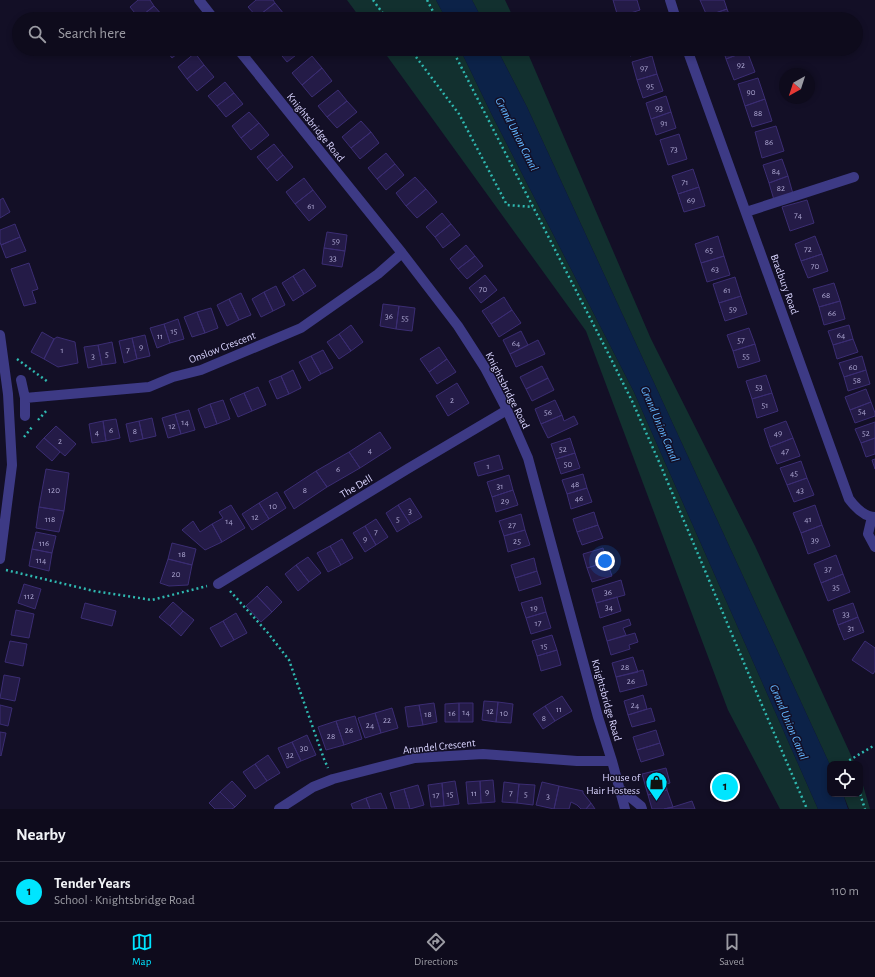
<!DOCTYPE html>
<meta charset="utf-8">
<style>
:root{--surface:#0e0b1c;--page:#1c1929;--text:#f1f3f6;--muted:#9b9ba3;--line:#2e2b3b;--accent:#00e5ff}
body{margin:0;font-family:"Alegreya Sans",sans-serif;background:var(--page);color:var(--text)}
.controls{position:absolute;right:12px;bottom:12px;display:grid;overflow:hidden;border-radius:8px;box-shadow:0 2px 6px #0003}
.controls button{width:36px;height:36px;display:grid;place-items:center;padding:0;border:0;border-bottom:1px solid var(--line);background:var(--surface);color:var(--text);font:20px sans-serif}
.compass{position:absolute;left:779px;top:68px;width:36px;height:36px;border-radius:50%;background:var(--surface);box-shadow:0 2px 6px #0003;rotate:219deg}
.you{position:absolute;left:605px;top:561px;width:14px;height:14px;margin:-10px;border:3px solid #fff;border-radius:50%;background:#1a73e8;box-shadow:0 0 0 6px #1a73e833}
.badge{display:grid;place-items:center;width:26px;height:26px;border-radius:50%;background:var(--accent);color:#111;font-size:13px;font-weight:700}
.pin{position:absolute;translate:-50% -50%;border:2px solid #fff;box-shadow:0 1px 4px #0006}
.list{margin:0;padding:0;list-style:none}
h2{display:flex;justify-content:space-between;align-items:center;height:52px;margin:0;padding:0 16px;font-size:17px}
h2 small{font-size:13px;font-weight:400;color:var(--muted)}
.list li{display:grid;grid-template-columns:26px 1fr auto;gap:12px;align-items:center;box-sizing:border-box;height:60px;padding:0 16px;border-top:1px solid var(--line)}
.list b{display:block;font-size:15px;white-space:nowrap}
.list p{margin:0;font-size:13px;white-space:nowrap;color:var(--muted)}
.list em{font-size:13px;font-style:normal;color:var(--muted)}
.icon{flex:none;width:22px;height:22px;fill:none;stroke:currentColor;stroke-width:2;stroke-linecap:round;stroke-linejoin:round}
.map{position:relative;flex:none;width:875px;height:809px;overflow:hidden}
.search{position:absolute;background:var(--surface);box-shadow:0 2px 6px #0003;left:12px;right:12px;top:12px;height:44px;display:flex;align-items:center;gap:10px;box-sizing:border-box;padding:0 14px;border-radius:22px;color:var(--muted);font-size:15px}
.sheet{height:112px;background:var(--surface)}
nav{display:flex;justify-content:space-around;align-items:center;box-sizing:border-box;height:56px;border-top:1px solid var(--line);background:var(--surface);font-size:11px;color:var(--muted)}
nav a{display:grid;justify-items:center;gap:2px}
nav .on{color:var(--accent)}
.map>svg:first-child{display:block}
</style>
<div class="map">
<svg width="875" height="809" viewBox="0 0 875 809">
<rect width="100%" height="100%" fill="#130f26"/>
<path fill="#12302f" d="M 347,0 L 436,0 L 446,19 L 361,19 Z
M 472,0 L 505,0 L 514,19 L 482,19 Z
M 382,49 L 460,49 L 492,115 L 634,392 L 818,809 L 780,809 L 728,710 L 586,331 Z
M 497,49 L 526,49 L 651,339 L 755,546 L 855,764 L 830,764 L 830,765 L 527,107 Z
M 860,775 L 870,809 L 849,809 L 843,794 L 860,794 Z"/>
<path fill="#0c2248" d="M 436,0 L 472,0 L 482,19 L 446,19 Z
M 460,49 L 497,49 L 527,107 L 830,765 L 830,794 L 843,794 L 848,809 L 818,809 L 634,392 L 492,115 Z"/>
<path fill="#241b47" stroke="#3b2d73" d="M 138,0 L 150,0 L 154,6 L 139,18 L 130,7 Z
M 256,0 L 273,0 L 275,3 L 257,17 L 248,7 Z
M 613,0 L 637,0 L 640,10 L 618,17 Z
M 700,0 L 724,0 L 727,9 L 707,16 Z
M 275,3 L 284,14 L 277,19 L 258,19 L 257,17 Z
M 154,6 L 164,17 L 161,19 L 140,19 L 139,18 Z
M 727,9 L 731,19 L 708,19 L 707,16 Z
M 641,14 L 643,19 L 624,19 Z
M 165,49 L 183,49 L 172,58 Z
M 280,49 L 304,49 L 287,62 L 278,51 Z
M 628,49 L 652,49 L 630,56 Z
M 723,49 L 746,49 L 747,51 L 726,59 Z
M 747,51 L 755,72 L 734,80 L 726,59 Z
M 195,53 L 204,65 L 187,79 L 178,67 Z
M 312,56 L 322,68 L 302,85 L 292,73 Z
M 652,56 L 657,74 L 637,80 L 632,62 Z
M 204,65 L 214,77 L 197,91 L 187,79 Z
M 322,68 L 332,81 L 312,97 L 302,85 Z
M 657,74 L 663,91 L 643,98 L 637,80 Z
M 758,78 L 765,99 L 745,106 L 738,84 Z
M 225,82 L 234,93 L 217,106 L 208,96 Z
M 338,90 L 347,101 L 327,117 L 318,106 Z
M 234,93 L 243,104 L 226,117 L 217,106 Z
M 666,96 L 671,112 L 651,119 L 646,103 Z
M 765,99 L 772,121 L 752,127 L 745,106 Z
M 347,101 L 357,112 L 337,128 L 327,117 Z
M 249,112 L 259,123 L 241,138 L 232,126 Z
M 671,112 L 676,128 L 656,135 L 651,119 Z
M 361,121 L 371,132 L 351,148 L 342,137 Z
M 259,123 L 269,135 L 251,150 L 241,138 Z
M 776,126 L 784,151 L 762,158 L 755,132 Z
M 371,132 L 379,143 L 360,159 L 351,148 Z
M 679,134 L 687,159 L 668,165 L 660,140 Z
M 274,144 L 283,155 L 267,169 L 257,157 Z
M 386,153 L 395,164 L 377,179 L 368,168 Z
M 283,155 L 293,167 L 277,181 L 267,169 Z
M 782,159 L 788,176 L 769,183 L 763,165 Z
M 395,164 L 404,175 L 386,190 L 377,179 Z
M 693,169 L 699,187 L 678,194 L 672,176 Z
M 788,176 L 793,194 L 774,200 L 769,183 Z
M 415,177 L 426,189 L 406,206 L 396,193 Z
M 304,178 L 313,190 L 295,204 L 286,192 Z
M 699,187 L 705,206 L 684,212 L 678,194 Z
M 426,189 L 437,202 L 417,218 L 406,206 Z
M 313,190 L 326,207 L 309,221 L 295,204 Z
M 3,198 L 10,212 L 0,218 L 0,200 Z
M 807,200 L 814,223 L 790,231 L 782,207 Z
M 442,213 L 451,224 L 435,237 L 426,227 Z
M 15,224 L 20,237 L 1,245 L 0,242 L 0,230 Z
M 451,224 L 460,235 L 443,248 L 435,237 Z
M 327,232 L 347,235 L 345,251 L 324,248 Z
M 718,236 L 724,256 L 701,263 L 695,244 Z
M 815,236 L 822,254 L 801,261 L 795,244 Z
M 20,237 L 26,251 L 6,258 L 1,245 Z
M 466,245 L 475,256 L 458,269 L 450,259 Z
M 324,248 L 345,251 L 342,267 L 322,264 Z
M 822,254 L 828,271 L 808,278 L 801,261 Z
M 475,256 L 483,266 L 467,279 L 458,269 Z
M 724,256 L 730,275 L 707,282 L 701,263 Z
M 29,263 L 38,289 L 32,291 L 36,303 L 24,306 L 11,269 Z
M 304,269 L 316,286 L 304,294 L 293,276 Z
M 485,275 L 497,290 L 481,303 L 469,288 Z
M 293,276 L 304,294 L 293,301 L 282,283 Z
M 735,277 L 741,296 L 719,303 L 713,284 Z
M 834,283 L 840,301 L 819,307 L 813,289 Z
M 276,286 L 285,305 L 273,311 L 264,292 Z
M 264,292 L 273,311 L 261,317 L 252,299 Z
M 241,293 L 251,315 L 239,320 L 229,299 Z
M 741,296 L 747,314 L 725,321 L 719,303 Z
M 504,297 L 512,310 L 491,324 L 482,311 Z
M 229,299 L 239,320 L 227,326 L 217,305 Z
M 840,301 L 845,319 L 824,325 L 819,307 Z
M 383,304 L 399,306 L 396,329 L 380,326 Z
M 399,306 L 415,308 L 412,331 L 396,329 Z
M 211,308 L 218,328 L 205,333 L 197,312 Z
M 512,310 L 521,323 L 499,337 L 491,324 Z
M 197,312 L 205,333 L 192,337 L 184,317 Z
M 178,319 L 184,339 L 170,343 L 164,324 Z
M 164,324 L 170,343 L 157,348 L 150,328 Z
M 351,325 L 363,342 L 351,351 L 339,334 Z
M 849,325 L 853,339 L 833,345 L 828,331 Z
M 749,328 L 755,344 L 733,351 L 727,335 Z
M 521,331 L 528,345 L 510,354 L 503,340 Z
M 42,332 L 54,339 L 44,359 L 31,352 Z
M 339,334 L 351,351 L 339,359 L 327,342 Z
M 145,335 L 150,356 L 137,359 L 132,338 Z
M 57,337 L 75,342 L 78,363 L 58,367 L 44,359 L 54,339 Z
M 132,338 L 137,359 L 124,363 L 119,341 Z
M 853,339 L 858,352 L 837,359 L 833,345 Z
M 538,340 L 545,354 L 516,367 L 510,354 Z
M 112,342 L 116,363 L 102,365 L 98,345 Z
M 755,344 L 760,361 L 738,368 L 733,351 Z
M 98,345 L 102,365 L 88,368 L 84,347 Z
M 439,347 L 447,359 L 429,372 L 420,359 Z
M 323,350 L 333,368 L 321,374 L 311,356 Z
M 311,356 L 321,374 L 309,381 L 299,362 Z
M 862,356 L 866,370 L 844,377 L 839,363 Z
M 447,359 L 456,372 L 437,384 L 429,372 Z
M 542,366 L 548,378 L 526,389 L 520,377 Z
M 293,370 L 301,388 L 289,394 L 281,376 Z
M 866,370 L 870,384 L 848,391 L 844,377 Z
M 766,375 L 772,393 L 752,399 L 746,381 Z
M 281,376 L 289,394 L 277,399 L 269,381 Z
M 548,378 L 554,390 L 532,401 L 526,389 Z
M 457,383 L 469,403 L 448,416 L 436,396 Z
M 258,387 L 266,405 L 252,411 L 244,393 Z
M 866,389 L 871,402 L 850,410 L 845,397 Z
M 244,393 L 252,411 L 238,417 L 230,399 Z
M 772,393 L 778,411 L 757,418 L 752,399 Z
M 223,400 L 230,419 L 217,424 L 210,404 Z
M 555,400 L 562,415 L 541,424 L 535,409 Z
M 871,402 L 875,413 L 875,416 L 855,423 L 850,410 Z
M 210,404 L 217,424 L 205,428 L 198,409 Z
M 189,410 L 195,430 L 181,434 L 175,414 Z
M 175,414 L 181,434 L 168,438 L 162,418 Z
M 562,415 L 564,421 L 574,416 L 578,424 L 548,438 L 541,424 Z
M 152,418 L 156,436 L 143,439 L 139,421 Z
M 116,419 L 120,438 L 106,441 L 103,421 Z
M 103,421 L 106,441 L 92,443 L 89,424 Z
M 139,421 L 143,439 L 130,442 L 126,424 Z
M 786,421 L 793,438 L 770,447 L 764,429 Z
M 875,422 L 875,438 L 861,443 L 855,429 Z
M 56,426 L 76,444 L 65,456 L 44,438 Z
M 380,432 L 391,448 L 360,468 L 349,452 Z
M 44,438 L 60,452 L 52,461 L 36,447 Z
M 570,438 L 575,453 L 556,459 L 551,444 Z
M 793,438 L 800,456 L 777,464 L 770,447 Z
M 875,438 L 875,454 L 866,457 L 861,443 Z
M 349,452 L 360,468 L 327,487 L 316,471 Z
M 575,453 L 580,468 L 561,474 L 556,459 Z
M 499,455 L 503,469 L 478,476 L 474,463 Z
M 875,459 L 875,469 L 872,460 Z
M 801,461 L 807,478 L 787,485 L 780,468 Z
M 46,469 L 69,473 L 64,511 L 39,507 Z
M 316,471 L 327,487 L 294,509 L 284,492 Z
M 583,474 L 587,488 L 567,494 L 562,480 Z
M 509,475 L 513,490 L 492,497 L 487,482 Z
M 807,478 L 814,495 L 794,502 L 787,485 Z
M 587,488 L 592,502 L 571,509 L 567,494 Z
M 513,490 L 518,505 L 496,512 L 492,497 Z
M 277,492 L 286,508 L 269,519 L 259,503 Z
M 410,498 L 422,517 L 410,524 L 398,505 Z
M 259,503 L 269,519 L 252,530 L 242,514 Z
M 231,505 L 245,528 L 222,542 L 212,524 L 223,518 L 219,512 Z
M 398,505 L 410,524 L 397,532 L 386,513 Z
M 815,505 L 822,525 L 801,533 L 793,513 Z
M 39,507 L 64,511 L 59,532 L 36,528 Z
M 594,512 L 598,525 L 577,532 L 573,519 Z
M 521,514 L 525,530 L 504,536 L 499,521 Z
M 376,519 L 388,537 L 376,545 L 365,526 Z
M 193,521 L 200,532 L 212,524 L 222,542 L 205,550 L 182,530 Z
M 598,525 L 603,538 L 582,545 L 577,532 Z
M 822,525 L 830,546 L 808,554 L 801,533 Z
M 365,526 L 376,545 L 365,552 L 353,533 Z
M 525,530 L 530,545 L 508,552 L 504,536 Z
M 36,532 L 56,536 L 52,553 L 32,549 Z
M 342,539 L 353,558 L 341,565 L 330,546 Z
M 172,543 L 196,549 L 192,565 L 168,559 Z
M 330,546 L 341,565 L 328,572 L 317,553 Z
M 603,548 L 607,562 L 587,568 L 583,554 Z
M 32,549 L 52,553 L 49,571 L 29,566 Z
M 836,555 L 843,574 L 821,583 L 814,564 Z
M 308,557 L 321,573 L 309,582 L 296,565 Z
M 534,558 L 537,571 L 515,578 L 511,565 Z
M 168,559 L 192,565 L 188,585 L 169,586 L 160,583 Z
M 607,562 L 612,576 L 592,582 L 587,568 Z
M 296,565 L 309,582 L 298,591 L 285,574 Z
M 537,571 L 541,584 L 519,591 L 515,578 Z
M 843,574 L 850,592 L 828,601 L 821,583 Z
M 621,580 L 625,595 L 596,603 L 592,589 Z
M 24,584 L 41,589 L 35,609 L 18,603 Z
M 267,586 L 282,602 L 272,612 L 257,596 Z
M 257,596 L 272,612 L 261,622 L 246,606 Z
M 542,597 L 546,612 L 526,618 L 521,603 Z
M 617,597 L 621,611 L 600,618 L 596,603 Z
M 173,602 L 183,611 L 170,626 L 159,617 Z
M 85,603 L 116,611 L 112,626 L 81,618 Z
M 853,603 L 858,617 L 838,625 L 833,610 Z
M 16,610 L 34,614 L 29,638 L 11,635 Z
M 183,611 L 194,620 L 181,636 L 170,626 Z
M 546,612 L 551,628 L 531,634 L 526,618 Z
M 236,613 L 247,633 L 234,640 L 223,621 Z
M 858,617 L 864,632 L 844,640 L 838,625 Z
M 629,619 L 631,625 L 623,628 L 626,635 L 607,641 L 603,627 Z
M 223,621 L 234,640 L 221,647 L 210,628 Z
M 635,633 L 638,642 L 629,645 L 630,649 L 611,655 L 607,641 Z
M 552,635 L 557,650 L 537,656 L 532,641 Z
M 10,641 L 27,644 L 23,666 L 5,662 Z
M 865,641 L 875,648 L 875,671 L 873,674 L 852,660 Z
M 557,650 L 561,665 L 541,671 L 537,656 Z
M 633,657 L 638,672 L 616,677 L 612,663 Z
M 643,670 L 647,685 L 620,692 L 616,677 Z
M 4,675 L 20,678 L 15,701 L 0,698 Z
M 643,695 L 647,709 L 628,715 L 624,701 Z
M 562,696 L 572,711 L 555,721 L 545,706 Z
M 484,701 L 498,702 L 496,722 L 482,720 Z
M 498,702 L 513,704 L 511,723 L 496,722 Z
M 434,703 L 437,722 L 423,725 L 419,705 Z
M 459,703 L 473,703 L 473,722 L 459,722 Z
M 459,703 L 459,722 L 445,722 L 445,704 Z
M 0,705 L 12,708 L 8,726 L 0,724 Z
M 419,705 L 423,725 L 408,727 L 405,707 Z
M 545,706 L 555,721 L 543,729 L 533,714 Z
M 392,708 L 398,728 L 381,733 L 375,713 Z
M 651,708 L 655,721 L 632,727 L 628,715 Z
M 375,713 L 381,733 L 365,738 L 358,718 Z
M 355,716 L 362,739 L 344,745 L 336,721 Z
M 336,721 L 344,745 L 326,750 L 318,727 Z
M 656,730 L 660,743 L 637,750 L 633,737 Z
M 0,732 L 6,733 L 1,756 L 0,755 Z
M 307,735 L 316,755 L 301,761 L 292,742 Z
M 292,742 L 301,761 L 287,768 L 278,748 Z
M 660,743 L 664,755 L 641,762 L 637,750 Z
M 268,755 L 280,773 L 267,781 L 255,764 Z
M 255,764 L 267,781 L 255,789 L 243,772 Z
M 666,768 L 670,783 L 666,784 L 667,790 L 648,795 L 642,774 Z
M 493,780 L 495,802 L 481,803 L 480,781 Z
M 232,781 L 246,796 L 235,807 L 220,792 Z
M 455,781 L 459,804 L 444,806 L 442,783 Z
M 480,781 L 481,803 L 468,804 L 466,782 Z
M 504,782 L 519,784 L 517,803 L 502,802 Z
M 542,782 L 559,786 L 554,809 L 536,805 Z
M 442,783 L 444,806 L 431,807 L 428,785 Z
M 519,784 L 535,785 L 533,805 L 517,803 Z
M 418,785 L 424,805 L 410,809 L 404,789 Z
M 559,786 L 583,791 L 583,793 L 591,803 L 586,809 L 581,809 L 577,805 L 571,802 L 569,809 L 554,809 Z
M 404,789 L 410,809 L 395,809 L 390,793 Z
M 667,790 L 673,807 L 664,809 L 652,809 L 648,795 Z
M 220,792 L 235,807 L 232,809 L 215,809 L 209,803 Z
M 381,793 L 387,809 L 370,809 L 366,798 Z
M 366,798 L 370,809 L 353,809 L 351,804 Z
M 692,801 L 695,809 L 664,809 L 673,807 Z
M 591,803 L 595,809 L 586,809 Z"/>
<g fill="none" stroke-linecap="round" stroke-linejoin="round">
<path stroke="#2fb8b0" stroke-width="2.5" stroke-dasharray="2 3" stroke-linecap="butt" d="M 373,0 L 387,19
M 427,0 L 437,19
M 410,49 L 459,114 L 507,205 L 533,207
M 452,49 L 605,347 L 633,403 L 660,464 L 755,689 L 807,809
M 17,359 L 48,382
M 38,420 L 48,409
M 24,437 L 32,427
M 6,570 L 94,591 L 152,600 L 207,586
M 230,591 L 268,633 L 289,660 L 324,759 L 328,768
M 850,764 L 848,761 L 875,745
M 860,794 L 865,809"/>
<path stroke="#3d3a85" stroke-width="10" d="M 199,0 L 214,19
M 670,0 L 676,19
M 238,49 L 402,253 L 458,326 L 485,368 L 507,410 L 528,458 L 598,717 L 612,761 L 625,809
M 687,49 L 849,499 C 855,507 864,517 875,517
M 746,212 L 854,177
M 0,335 L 8,394 L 12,465 L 0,559
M 21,380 L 25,398 L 25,416
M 25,398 L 149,387 L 173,377 L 201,370 L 301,328 L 378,274 L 402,253
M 872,517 L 868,534 L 875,547
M 218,584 L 409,468 L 507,410
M 619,788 L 641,806 L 642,809
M 279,809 L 313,787 L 333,779 L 415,758 L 483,754 L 577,761 L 612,761"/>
</g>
<defs>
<symbol id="shop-pin" viewBox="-11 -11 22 30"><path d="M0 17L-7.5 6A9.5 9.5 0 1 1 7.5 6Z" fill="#00e5ff" stroke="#130f26"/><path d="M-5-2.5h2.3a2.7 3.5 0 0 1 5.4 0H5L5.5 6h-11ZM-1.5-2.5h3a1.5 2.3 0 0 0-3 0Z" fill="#111"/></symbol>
</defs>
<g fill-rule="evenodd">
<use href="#shop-pin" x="644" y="770" width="25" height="34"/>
</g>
<g text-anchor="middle" stroke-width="3" stroke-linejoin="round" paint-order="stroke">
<g font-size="9" fill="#aca6d1">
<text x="741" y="68">92</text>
<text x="644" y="71">97</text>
<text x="650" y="89">95</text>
<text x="751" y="95">90</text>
<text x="659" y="111">93</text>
<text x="758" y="116">88</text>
<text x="664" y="126">91</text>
<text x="769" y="145">86</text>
<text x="674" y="152">73</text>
<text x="776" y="174">84</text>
<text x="685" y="185">71</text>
<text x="781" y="191">82</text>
<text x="691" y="203">69</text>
<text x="311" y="209">61</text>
<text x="798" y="218">74</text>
<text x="336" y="244">59</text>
<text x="808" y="252">72</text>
<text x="709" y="253">65</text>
<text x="333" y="261">33</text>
<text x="815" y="269">70</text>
<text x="715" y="272">63</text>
<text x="483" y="292">70</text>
<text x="727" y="293">61</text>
<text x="826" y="298">68</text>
<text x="733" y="312">59</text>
<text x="832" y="316">66</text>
<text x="389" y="319">36</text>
<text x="405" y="321">55</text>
<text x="174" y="334">15</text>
<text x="841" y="338">64</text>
<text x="160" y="339">11</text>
<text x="741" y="343">57</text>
<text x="516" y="346">64</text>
<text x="141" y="350">9</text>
<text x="62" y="353">1</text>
<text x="128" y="353">7</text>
<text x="107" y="357">5</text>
<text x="93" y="359">3</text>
<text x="746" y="359">55</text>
<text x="853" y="370">60</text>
<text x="857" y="383">58</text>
<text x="759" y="390">53</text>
<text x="452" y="403">2</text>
<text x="765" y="408">51</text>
<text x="862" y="414">54</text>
<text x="548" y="415">56</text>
<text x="185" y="425">14</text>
<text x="172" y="429">12</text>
<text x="111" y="433">6</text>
<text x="135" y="434">8</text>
<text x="97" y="435">4</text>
<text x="778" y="436">49</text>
<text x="866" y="436">52</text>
<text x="60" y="444">2</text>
<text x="563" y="452">52</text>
<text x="370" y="453">4</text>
<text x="785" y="454">47</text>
<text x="568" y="467">50</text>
<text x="488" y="469">1</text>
<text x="338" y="472">6</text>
<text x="794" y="476">45</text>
<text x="575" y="487">48</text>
<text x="500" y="489">31</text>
<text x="54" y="493">120</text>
<text x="305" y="493">8</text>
<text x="800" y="493">43</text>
<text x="579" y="501">46</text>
<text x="505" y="504">29</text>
<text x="273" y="509">10</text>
<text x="410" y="514">3</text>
<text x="255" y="520">12</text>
<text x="50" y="522">118</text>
<text x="398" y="522">5</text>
<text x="808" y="522">41</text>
<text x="229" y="524">14</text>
<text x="512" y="528">27</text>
<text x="376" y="535">7</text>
<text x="365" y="542">9</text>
<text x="815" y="543">39</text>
<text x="517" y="544">25</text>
<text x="44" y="546">116</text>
<text x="182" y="557">18</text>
<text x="41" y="563">114</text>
<text x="828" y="572">37</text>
<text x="176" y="577">20</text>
<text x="836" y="590">35</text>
<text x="608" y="595">36</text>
<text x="29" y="599">112</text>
<text x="609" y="610">34</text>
<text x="534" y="611">19</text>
<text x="846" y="617">33</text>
<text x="538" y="626">17</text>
<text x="851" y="631">31</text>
<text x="544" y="649">15</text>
<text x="625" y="670">28</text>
<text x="631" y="684">26</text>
<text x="635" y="708">24</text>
<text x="559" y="712">11</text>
<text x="490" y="714">12</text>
<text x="466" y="715">14</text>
<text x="452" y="716">16</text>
<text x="504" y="716">10</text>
<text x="428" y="717">18</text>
<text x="544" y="721">8</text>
<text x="387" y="723">22</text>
<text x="370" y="728">24</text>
<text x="349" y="733">26</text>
<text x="331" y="739">28</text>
<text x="304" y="751">30</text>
<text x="290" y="758">32</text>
<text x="487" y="795">9</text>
<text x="474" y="796">11</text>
<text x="511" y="796">7</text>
<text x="450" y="797">15</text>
<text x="526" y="797">5</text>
<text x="436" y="798">17</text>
<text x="548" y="799">3</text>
</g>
<g font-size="11" fill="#d9d4ff" stroke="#130f26">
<text transform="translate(316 127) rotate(51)" y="4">Knightsbridge Road</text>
<text transform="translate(785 284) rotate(70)" y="4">Bradbury Road</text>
<text transform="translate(222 347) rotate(-21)" y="4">Onslow Crescent</text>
<text transform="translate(508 390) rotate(63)" y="4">Knightsbridge Road</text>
<text transform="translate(356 486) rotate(-31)" y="4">The Dell</text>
<text transform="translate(607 700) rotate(74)" y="4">Knightsbridge Road</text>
<text transform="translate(439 746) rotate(-6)" y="4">Arundel Crescent</text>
</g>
<g font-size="11" fill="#d9d4ff" stroke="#130f26" text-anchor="end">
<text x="640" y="781">House of<tspan x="640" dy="13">Hair Hostess</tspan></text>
</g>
<g font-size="12" font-style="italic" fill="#62b6ff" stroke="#130f26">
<text transform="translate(517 134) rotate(63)" y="4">Grand Union Canal</text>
<text transform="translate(660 424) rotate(67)" y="4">Grand Union Canal</text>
<text transform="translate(789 722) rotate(67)" y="4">Grand Union Canal</text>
</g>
</g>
</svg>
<div class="controls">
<button><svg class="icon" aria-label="locate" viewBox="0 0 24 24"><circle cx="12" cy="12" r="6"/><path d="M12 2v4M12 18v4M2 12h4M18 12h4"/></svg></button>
</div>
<svg class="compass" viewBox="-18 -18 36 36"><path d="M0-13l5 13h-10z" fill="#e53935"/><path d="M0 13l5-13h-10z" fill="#9b9ba3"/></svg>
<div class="you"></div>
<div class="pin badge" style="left:725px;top:787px">1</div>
<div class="search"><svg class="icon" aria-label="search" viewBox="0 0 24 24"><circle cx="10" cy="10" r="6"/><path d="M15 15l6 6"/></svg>Search here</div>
</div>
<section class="sheet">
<h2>Nearby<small></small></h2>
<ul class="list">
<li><span class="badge">1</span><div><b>Tender Years</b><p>School · Knightsbridge Road</p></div><em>110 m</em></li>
</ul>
</section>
<nav>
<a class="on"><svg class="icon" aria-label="map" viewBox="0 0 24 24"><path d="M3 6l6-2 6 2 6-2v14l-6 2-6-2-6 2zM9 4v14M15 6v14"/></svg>Map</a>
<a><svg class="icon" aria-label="directions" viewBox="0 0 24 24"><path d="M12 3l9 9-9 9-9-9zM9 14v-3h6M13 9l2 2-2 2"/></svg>Directions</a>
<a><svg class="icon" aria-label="saved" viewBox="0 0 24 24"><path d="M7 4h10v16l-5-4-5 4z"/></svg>Saved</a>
</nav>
